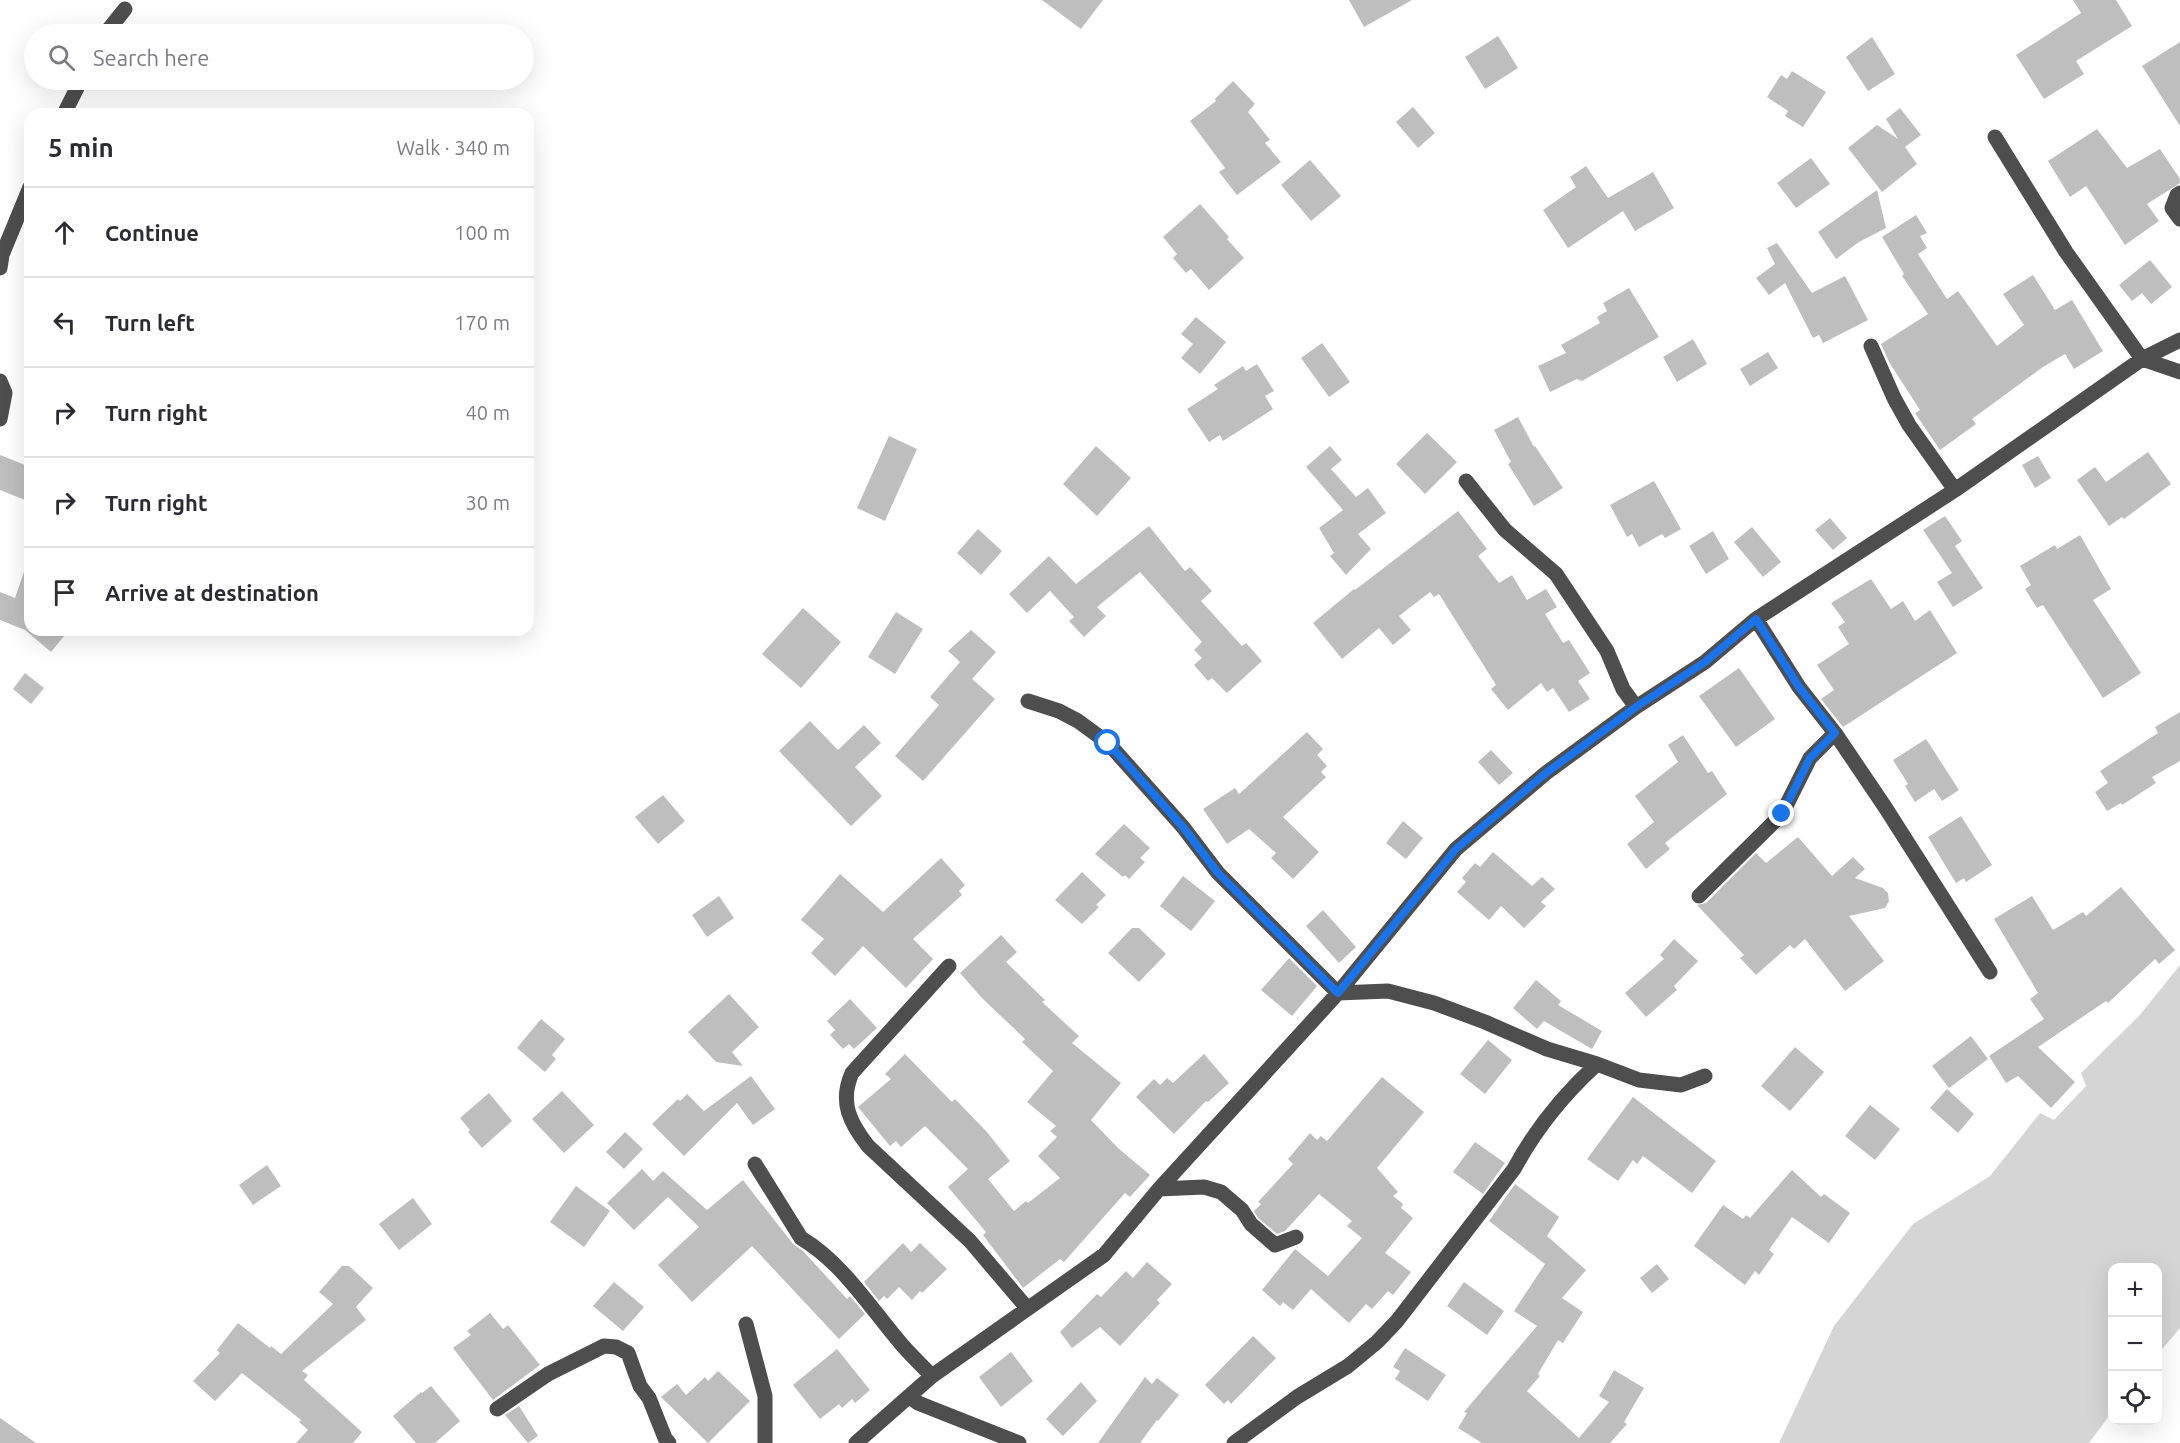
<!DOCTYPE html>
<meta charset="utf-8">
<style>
:root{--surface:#fff;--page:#f7f7f7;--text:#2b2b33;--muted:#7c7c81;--line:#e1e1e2}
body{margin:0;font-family:Ubuntu,sans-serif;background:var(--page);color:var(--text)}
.controls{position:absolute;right:18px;bottom:18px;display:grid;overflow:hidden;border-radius:12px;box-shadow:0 6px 24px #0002}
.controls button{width:54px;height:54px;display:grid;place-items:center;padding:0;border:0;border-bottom:2px solid var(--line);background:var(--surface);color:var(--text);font:30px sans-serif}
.stop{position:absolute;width:18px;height:18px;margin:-14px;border:4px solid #1a73e8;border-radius:50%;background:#fff}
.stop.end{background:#1a73e8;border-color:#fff;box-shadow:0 2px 6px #0008}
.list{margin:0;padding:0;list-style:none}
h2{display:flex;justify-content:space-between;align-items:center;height:78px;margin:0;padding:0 24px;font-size:26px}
h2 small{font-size:20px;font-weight:400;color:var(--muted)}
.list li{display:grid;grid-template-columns:39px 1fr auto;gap:18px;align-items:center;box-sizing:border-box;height:90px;padding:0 24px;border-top:2px solid var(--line)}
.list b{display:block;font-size:22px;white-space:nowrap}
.list em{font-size:20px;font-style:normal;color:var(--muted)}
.icon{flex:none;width:33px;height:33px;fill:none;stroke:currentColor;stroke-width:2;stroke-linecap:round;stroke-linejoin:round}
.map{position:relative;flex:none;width:2180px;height:1443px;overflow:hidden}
.search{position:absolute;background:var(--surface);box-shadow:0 6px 24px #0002;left:24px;top:24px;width:510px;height:66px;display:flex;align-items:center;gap:15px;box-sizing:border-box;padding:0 21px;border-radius:33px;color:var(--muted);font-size:22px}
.panel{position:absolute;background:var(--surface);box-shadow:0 6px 24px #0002;left:24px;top:108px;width:510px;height:528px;border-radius:18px}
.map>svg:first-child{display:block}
</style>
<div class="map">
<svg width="2180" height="1443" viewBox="0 0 2180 1443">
<rect width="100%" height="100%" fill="#fff"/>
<path fill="#d5d5d5" d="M 2180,965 L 2180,1328 L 2158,1354 L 2158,1268 L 2112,1268 L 2112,1412 L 2089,1443 L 1779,1443 L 1834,1326 L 1913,1224 L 1990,1176 L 2040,1113 L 2054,1120 L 2086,1086 L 2081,1073 L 2139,1016 Z"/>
<path fill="#bebebe" d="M 1042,0 L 1103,0 L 1081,29 Z
M 1349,0 L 1412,0 L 1364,27 Z
M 2073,0 L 2116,0 L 2132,26 L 2076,61 L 2084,74 L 2044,99 L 2016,55 L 2081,13 Z
M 1498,36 L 1518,68 L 1485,89 L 1465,57 Z
M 1872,37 L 1895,74 L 1868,91 L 1846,57 Z
M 2180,42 L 2180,126 L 2142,66 Z
M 1792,71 L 1826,92 L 1803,127 L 1785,116 L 1788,111 L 1767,97 L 1781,75 L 1787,79 Z
M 1233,81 L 1255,104 L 1248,112 L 1270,140 L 1265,143 L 1281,162 L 1237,195 L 1219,172 L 1225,168 L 1190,121 L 1216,101 L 1215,99 Z
M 1413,107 L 1435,133 L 1418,148 L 1396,122 Z
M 1900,108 L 1921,135 L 1905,147 L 1917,164 L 1882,192 L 1848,148 L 1877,125 L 1898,139 L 1886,119 Z
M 2097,129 L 2127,168 L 2160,149 L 2180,179 L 2180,183 L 2147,204 L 2159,221 L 2125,245 L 2086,186 L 2070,197 L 2048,161 Z
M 1811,158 L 1830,184 L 1796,208 L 1777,183 Z
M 1310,160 L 1341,196 L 1311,221 L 1281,185 Z
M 1586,166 L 1608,198 L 1653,172 L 1674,208 L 1635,231 L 1623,211 L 1568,248 L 1543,210 L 1576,187 L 1570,177 Z
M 1877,190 L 1886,228 L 1859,242 L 1836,259 L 1818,232 Z
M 1200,204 L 1229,237 L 1227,239 L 1244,258 L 1209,290 L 1191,269 L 1186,273 L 1173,258 L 1177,254 L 1163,237 Z
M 1916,215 L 1927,233 L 1920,236 L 1927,248 L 1918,254 L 1947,299 L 1958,291 L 1997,346 L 2024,325 L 2003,294 L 2033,275 L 2055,310 L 2072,300 L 2103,351 L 2074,369 L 2065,354 L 2043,367 L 1972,419 L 1976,424 L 1940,450 L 1915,413 L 1920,410 L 1889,362 L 1881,344 L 1928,314 L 1902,276 L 1904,274 L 1882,237 Z
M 1777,243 L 1812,293 L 1845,276 L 1868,320 L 1823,343 L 1819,335 L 1813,338 L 1785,283 L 1769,295 L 1756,278 L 1775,264 L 1767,248 Z
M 2150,260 L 2172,287 L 2151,304 L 2142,293 L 2132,301 L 2119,285 Z
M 1629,288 L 1659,337 L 1582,381 L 1577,379 L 1550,392 L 1538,366 L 1566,353 L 1561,345 L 1600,323 L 1597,317 L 1607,311 L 1603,303 Z
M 1196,317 L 1226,342 L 1200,374 L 1181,358 L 1193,344 L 1181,334 Z
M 1693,339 L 1707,364 L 1677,382 L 1663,357 Z
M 1322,343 L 1350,382 L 1329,397 L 1301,358 Z
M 1768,352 L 1778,368 L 1750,386 L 1740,369 Z
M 1257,364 L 1274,391 L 1265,396 L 1273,409 L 1223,441 L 1220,435 L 1209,442 L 1187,409 L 1218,389 L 1214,385 L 1243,366 L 1246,371 Z
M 1518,417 L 1534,447 L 1535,446 L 1563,488 L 1534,506 L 1508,464 L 1511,462 L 1494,430 Z
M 1427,433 L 1457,462 L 1425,494 L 1396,464 Z
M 889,436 L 917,449 L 885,521 L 857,508 Z
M 1096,446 L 1131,478 L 1097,516 L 1063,484 Z
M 1330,446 L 1342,460 L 1331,469 L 1356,497 L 1368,488 L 1386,513 L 1358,534 L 1371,549 L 1346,575 L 1330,556 L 1334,553 L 1319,528 L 1343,510 L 1306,467 Z
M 2148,452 L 2171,484 L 2124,519 L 2122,517 L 2109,526 L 2077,480 L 2095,467 L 2106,482 Z
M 0,455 L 30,467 L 30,502 L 0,490 Z
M 2038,456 L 2051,478 L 2035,488 L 2022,465 Z
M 1654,481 L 1681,529 L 1665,538 L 1662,534 L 1639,547 L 1632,534 L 1627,537 L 1610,505 Z
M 1458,511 L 1487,549 L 1478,556 L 1499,583 L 1512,575 L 1527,600 L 1546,589 L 1557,607 L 1545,614 L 1563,643 L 1569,640 L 1590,673 L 1578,681 L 1590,699 L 1569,712 L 1553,688 L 1547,692 L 1541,683 L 1508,710 L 1491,689 L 1496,685 L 1439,594 L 1434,597 L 1430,592 L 1399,616 L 1411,630 L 1393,645 L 1379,628 L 1342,659 L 1313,623 L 1354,589 L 1355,590 Z
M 1945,516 L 1962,541 L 1955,546 L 1983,588 L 1953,607 L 1937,582 L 1952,573 L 1923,530 Z
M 1830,518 L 1847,538 L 1833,550 L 1815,530 Z
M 1149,526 L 1185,571 L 1190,567 L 1212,591 L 1201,601 L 1242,646 L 1246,643 L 1262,661 L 1227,693 L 1212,678 L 1208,681 L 1194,665 L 1202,658 L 1194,650 L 1202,642 L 1140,572 L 1097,607 L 1106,616 L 1084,637 L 1069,621 L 1074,617 L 1050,591 L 1027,613 L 1009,594 L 1049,556 L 1076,584 Z
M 1752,527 L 1781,562 L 1763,577 L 1734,542 Z
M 978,529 L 1002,551 L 981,575 L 957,553 Z
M 1713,531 L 1729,559 L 1706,574 L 1689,546 Z
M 2080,535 L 2111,589 L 2093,600 L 2141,673 L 2103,698 L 2043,605 L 2037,608 L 2025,589 L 2031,585 L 2020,566 L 2055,545 L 2057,549 Z
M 27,563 L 30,563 L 30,630 L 69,630 L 51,652 L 25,630 L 0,620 L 0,592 L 15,598 Z
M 1871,579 L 1891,609 L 1903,601 L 1915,621 L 1930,610 L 1957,653 L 1843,727 L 1821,699 L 1834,690 L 1817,665 L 1849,644 L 1838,627 L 1845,622 L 1831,603 Z
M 803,608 L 841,642 L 801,688 L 762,654 Z
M 896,612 L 923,629 L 895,674 L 868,657 Z
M 971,630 L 996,652 L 972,679 L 995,699 L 923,781 L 895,756 L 939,705 L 930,697 L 960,662 L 948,651 Z
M 1739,668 L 1775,719 L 1736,747 L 1699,696 Z
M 25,673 L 44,688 L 31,704 L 13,689 Z
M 2180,712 L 2180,761 L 2152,777 L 2156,783 L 2122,805 L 2121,803 L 2107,811 L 2095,792 L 2108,783 L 2100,771 L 2158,733 L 2155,727 Z
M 810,721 L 838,750 L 864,725 L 881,743 L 855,767 L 882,796 L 851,826 L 779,751 Z
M 1307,732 L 1323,749 L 1317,755 L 1327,766 L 1321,772 L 1326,777 L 1283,817 L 1319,852 L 1293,879 L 1271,858 L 1276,853 L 1249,829 L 1227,844 L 1203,809 L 1235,788 L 1239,794 Z
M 1683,735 L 1708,773 L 1712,771 L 1727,794 L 1665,843 L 1670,849 L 1646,869 L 1627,844 L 1654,822 L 1635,796 L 1678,762 L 1668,745 Z
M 1926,739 L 1959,790 L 1942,801 L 1934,789 L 1915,802 L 1905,786 L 1908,784 L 1893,760 Z
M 1491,750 L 1513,773 L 1499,785 L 1478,762 Z
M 663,795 L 685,821 L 658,844 L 635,817 Z
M 1961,816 L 1992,865 L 1966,882 L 1964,878 L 1956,883 L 1928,837 Z
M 1403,821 L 1423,838 L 1406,859 L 1386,843 Z
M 1124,824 L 1150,848 L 1140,858 L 1145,862 L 1129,879 L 1125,875 L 1123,877 L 1095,854 Z
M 1798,837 L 1832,876 L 1853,857 L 1865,869 L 1855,878 L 1883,888 L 1888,893 L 1889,901 L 1885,908 L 1849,916 L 1884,961 L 1845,991 L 1805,939 L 1794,949 L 1790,945 L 1756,975 L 1740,958 L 1744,955 L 1697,905 L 1706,903 L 1756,853 L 1766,863 Z
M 1493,852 L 1532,886 L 1542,877 L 1555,889 L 1541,902 L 1546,906 L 1524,928 L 1501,906 L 1489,920 L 1457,892 L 1466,882 L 1462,878 L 1475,863 L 1480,867 Z
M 941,858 L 965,885 L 959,891 L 962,895 L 913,939 L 933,959 L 906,988 L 863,946 L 835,976 L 811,953 L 824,939 L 801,920 L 840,874 L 883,912 Z
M 1082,872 L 1106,895 L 1096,905 L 1099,907 L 1082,924 L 1055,900 Z
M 1183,876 L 1215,901 L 1191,931 L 1160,906 Z
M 2121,887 L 2175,950 L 2159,964 L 2155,959 L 2108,1003 L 2106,1001 L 2038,1047 L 2075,1082 L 2051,1108 L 2018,1076 L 2006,1083 L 1989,1056 L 2044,1019 L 2030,999 L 2038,993 L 1994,919 L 2032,896 L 2053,930 L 2083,912 L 2086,916 Z
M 719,896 L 734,918 L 707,937 L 692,915 Z
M 1323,910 L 1356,947 L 1339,963 L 1306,926 Z
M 1132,928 L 1139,928 L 1166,954 L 1139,982 L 1108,953 Z
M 1001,935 L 1017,952 L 1006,962 L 1045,1000 L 1042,1002 L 1079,1036 L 1072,1043 L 1121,1083 L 1091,1120 L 1118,1148 L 1150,1175 L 1130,1197 L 1125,1193 L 1064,1262 L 1060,1259 L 1023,1288 L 983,1235 L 986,1232 L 948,1187 L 968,1169 L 925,1126 L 901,1147 L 896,1141 L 890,1146 L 858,1107 L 891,1079 L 885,1074 L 905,1054 L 946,1096 L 952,1102 L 955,1099 L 986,1131 L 1010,1161 L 988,1179 L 1014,1211 L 1026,1201 L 1028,1203 L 1060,1178 L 1038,1156 L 1057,1137 L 1050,1131 L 1056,1126 L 1027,1102 L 1053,1071 L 1022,1042 L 1025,1039 L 982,998 L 960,973 Z
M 1674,939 L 1698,961 L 1674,986 L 1677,990 L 1646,1017 L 1625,993 L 1664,959 L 1660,955 Z
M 1289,958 L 1317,986 L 1292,1016 L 1261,990 Z
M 1536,980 L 1561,1001 L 1558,1005 L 1602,1031 L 1592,1049 L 1544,1021 L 1537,1029 L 1513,1008 Z
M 729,994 L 759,1027 L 732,1052 L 743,1066 L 716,1062 L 688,1032 Z
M 850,999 L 877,1028 L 854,1049 L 849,1044 L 843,1049 L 830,1035 L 835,1030 L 827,1021 Z
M 541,1019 L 565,1039 L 552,1055 L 556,1059 L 545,1072 L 517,1048 Z
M 1971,1036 L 1988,1059 L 1949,1088 L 1932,1066 Z
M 1488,1040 L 1512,1060 L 1485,1094 L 1460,1074 Z
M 1795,1047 L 1824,1072 L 1790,1111 L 1761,1086 Z
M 1204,1054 L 1229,1083 L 1208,1102 L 1206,1101 L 1174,1134 L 1136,1097 L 1154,1079 L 1160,1085 L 1167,1078 L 1173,1083 Z
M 751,1076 L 775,1109 L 753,1125 L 737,1103 L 684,1156 L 652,1124 L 678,1099 L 680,1101 L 687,1094 L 704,1111 Z
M 1382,1077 L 1424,1112 L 1377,1168 L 1398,1192 L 1393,1196 L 1403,1204 L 1401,1208 L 1413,1218 L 1385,1253 L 1411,1272 L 1393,1295 L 1388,1291 L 1372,1309 L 1366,1304 L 1349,1323 L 1311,1289 L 1293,1310 L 1283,1302 L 1280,1306 L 1262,1290 L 1295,1249 L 1328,1276 L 1362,1238 L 1347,1226 L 1352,1221 L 1319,1194 L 1285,1231 L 1277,1234 L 1258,1218 L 1254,1211 L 1261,1204 L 1258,1202 L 1293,1164 L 1288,1159 L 1310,1133 L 1317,1140 L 1321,1136 L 1327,1141 Z
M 1947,1089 L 1974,1114 L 1958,1133 L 1930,1108 Z
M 562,1091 L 594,1125 L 564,1153 L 532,1119 Z
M 489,1093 L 512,1121 L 482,1148 L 468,1132 L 470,1130 L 460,1118 Z
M 1633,1097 L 1716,1161 L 1692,1193 L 1643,1156 L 1637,1164 L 1633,1160 L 1618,1181 L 1587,1159 Z
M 1870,1105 L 1900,1129 L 1875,1160 L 1845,1136 Z
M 625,1132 L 643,1149 L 624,1169 L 606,1152 Z
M 1475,1142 L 1505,1163 L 1483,1194 L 1453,1172 Z
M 267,1165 L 281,1186 L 253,1205 L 239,1185 Z
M 642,1169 L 653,1181 L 663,1171 L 707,1210 L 743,1180 L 793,1244 L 803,1251 L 847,1299 L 850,1296 L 865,1314 L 839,1339 L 752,1246 L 692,1302 L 658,1265 L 699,1227 L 668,1197 L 634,1230 L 607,1203 Z
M 1792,1170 L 1821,1197 L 1824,1194 L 1850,1213 L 1829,1243 L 1792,1217 L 1769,1250 L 1774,1254 L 1759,1275 L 1755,1271 L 1745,1285 L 1694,1246 L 1723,1205 L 1743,1219 L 1746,1215 L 1750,1218 Z
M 1515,1184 L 1559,1217 L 1547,1236 L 1586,1270 L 1562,1298 L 1583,1312 L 1563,1343 L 1558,1340 L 1538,1374 L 1540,1376 L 1527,1391 L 1579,1438 L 1609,1402 L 1599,1396 L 1614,1370 L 1644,1388 L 1624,1422 L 1627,1424 L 1610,1443 L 1482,1443 L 1458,1428 L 1467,1413 L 1464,1412 L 1537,1326 L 1514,1311 L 1545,1264 L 1489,1221 Z
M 576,1186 L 610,1211 L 584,1247 L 550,1222 Z
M 413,1198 L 432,1224 L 399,1250 L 379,1224 Z
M 903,1243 L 911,1252 L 920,1243 L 947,1269 L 922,1293 L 920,1291 L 912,1300 L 899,1287 L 887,1299 L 884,1296 L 879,1301 L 864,1282 Z
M 1147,1262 L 1172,1284 L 1157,1300 L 1160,1303 L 1120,1346 L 1100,1327 L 1072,1348 L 1060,1332 L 1097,1294 L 1101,1297 L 1126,1271 L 1133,1278 Z
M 1657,1264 L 1669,1279 L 1652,1293 L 1640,1278 Z
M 342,1266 L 349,1266 L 373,1288 L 356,1307 L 366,1320 L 302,1371 L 308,1375 L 304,1380 L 362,1432 L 353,1443 L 296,1443 L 308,1430 L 299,1422 L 301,1420 L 242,1373 L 215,1401 L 193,1381 L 220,1353 L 217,1350 L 238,1323 L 270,1348 L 271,1346 L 281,1354 L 333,1304 L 319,1292 Z
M 614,1282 L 644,1307 L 623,1331 L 593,1306 Z
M 1464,1282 L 1504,1311 L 1487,1335 L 1447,1306 Z
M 490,1313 L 503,1329 L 508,1325 L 540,1365 L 493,1400 L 453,1348 L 471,1335 L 467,1331 Z
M 1253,1336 L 1276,1358 L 1231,1404 L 1228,1400 L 1224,1404 L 1205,1385 Z
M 1405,1348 L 1446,1375 L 1428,1401 L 1395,1379 L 1400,1371 L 1393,1367 Z
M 837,1349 L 870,1390 L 855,1403 L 852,1399 L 842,1408 L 839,1404 L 820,1419 L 793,1385 Z
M 1011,1352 L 1033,1381 L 1001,1407 L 979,1377 Z
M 718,1371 L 750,1401 L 708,1443 L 661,1397 L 677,1384 L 686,1395 L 705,1377 L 708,1381 Z
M 1145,1377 L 1152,1384 L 1157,1378 L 1179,1395 L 1158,1421 L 1157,1420 L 1140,1443 L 1098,1443 Z
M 1081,1382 L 1097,1401 L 1063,1436 L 1046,1419 Z
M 431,1386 L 460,1421 L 435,1443 L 416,1443 L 393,1416 L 421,1392 L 422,1393 Z
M 519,1406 L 538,1436 L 528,1443 L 505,1415 Z
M 0,1418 L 36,1443 L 0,1443 Z"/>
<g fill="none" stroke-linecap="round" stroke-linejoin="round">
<path stroke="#4e4e4e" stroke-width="15" d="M 105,34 L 125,9
M 64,114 L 81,80
M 1995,137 L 2066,252 L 2142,359 L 2180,372
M 2180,193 L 2177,195 L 2172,208 L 2180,219
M 0,268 L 2,255 L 30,187
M 1871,346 L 1894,398 L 1909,425 L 1955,490
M 0,381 L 5,393 L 0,419
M 1466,481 L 1505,530 L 1556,574 L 1607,651 L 1623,689 L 1636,707
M 1756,619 L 1799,687 L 1835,733 L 1885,807 L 1990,972
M 1028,701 L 1059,711 L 1078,721 L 1108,743 L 1183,827 L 1218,873 L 1338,993 L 1388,991 L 1434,1003 L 1485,1022 L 1547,1049 L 1597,1064 L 1639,1080 L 1681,1085 L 1705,1076
M 1699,896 L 1782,814 L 1810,758 L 1835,733
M 949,966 L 852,1073 C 839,1102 850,1123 868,1146 L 970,1241 L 1027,1308
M 755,1164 L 801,1238 C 844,1264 870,1308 903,1346 C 912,1356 922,1366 932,1376
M 1159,1189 L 1204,1187 L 1221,1192 L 1242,1210 L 1251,1224 L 1275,1245 L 1296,1237
M 746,1324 L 765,1396 L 765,1443
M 909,1396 L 918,1403 L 1019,1443
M 497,1409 L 548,1374 L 604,1346 L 616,1347 L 628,1353 L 640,1386 L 649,1398 L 665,1438 L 669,1443
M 856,1443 L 932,1376 L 1104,1255 L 1159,1189 L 1338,993 L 1456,849 L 1546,773 L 1636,707 L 1705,662 L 1756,619 L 1955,490 L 2142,359 L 2180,340
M 1234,1443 L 1297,1397 L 1348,1366 L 1377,1342 L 1397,1321 L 1514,1169 C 1535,1130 1564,1094 1597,1064"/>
</g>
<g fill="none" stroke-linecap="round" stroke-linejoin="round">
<path stroke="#1a73e8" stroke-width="8" d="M 1108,743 L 1183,827 L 1218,873 L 1338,993 L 1456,849 L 1546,773 L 1636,707 L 1705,662 L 1756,619 L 1799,687 L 1835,733 L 1810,758 L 1782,814"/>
</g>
</svg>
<div class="controls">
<button>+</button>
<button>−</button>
<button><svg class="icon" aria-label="locate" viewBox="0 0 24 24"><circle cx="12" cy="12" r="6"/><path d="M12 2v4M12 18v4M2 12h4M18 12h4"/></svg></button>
</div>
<div class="stop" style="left:1108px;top:743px"></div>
<div class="stop end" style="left:1782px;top:814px"></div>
<div class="search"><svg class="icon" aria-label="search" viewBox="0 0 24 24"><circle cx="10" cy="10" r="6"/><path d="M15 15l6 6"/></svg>Search here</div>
<section class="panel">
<h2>5 min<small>Walk · 340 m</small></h2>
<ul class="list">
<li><svg class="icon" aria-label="ahead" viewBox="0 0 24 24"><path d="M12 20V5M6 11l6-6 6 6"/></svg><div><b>Continue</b></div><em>100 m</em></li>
<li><svg class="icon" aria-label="left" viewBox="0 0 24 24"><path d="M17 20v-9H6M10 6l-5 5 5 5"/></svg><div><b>Turn left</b></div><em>170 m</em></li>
<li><svg class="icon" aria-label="right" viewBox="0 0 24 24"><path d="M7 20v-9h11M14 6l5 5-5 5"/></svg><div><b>Turn right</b></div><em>40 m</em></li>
<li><svg class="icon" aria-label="right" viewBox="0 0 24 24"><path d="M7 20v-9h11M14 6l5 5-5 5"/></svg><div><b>Turn right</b></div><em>30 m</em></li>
<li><svg class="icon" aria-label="arrive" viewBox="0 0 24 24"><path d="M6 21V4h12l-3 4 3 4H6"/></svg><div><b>Arrive at destination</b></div></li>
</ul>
</section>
</div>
